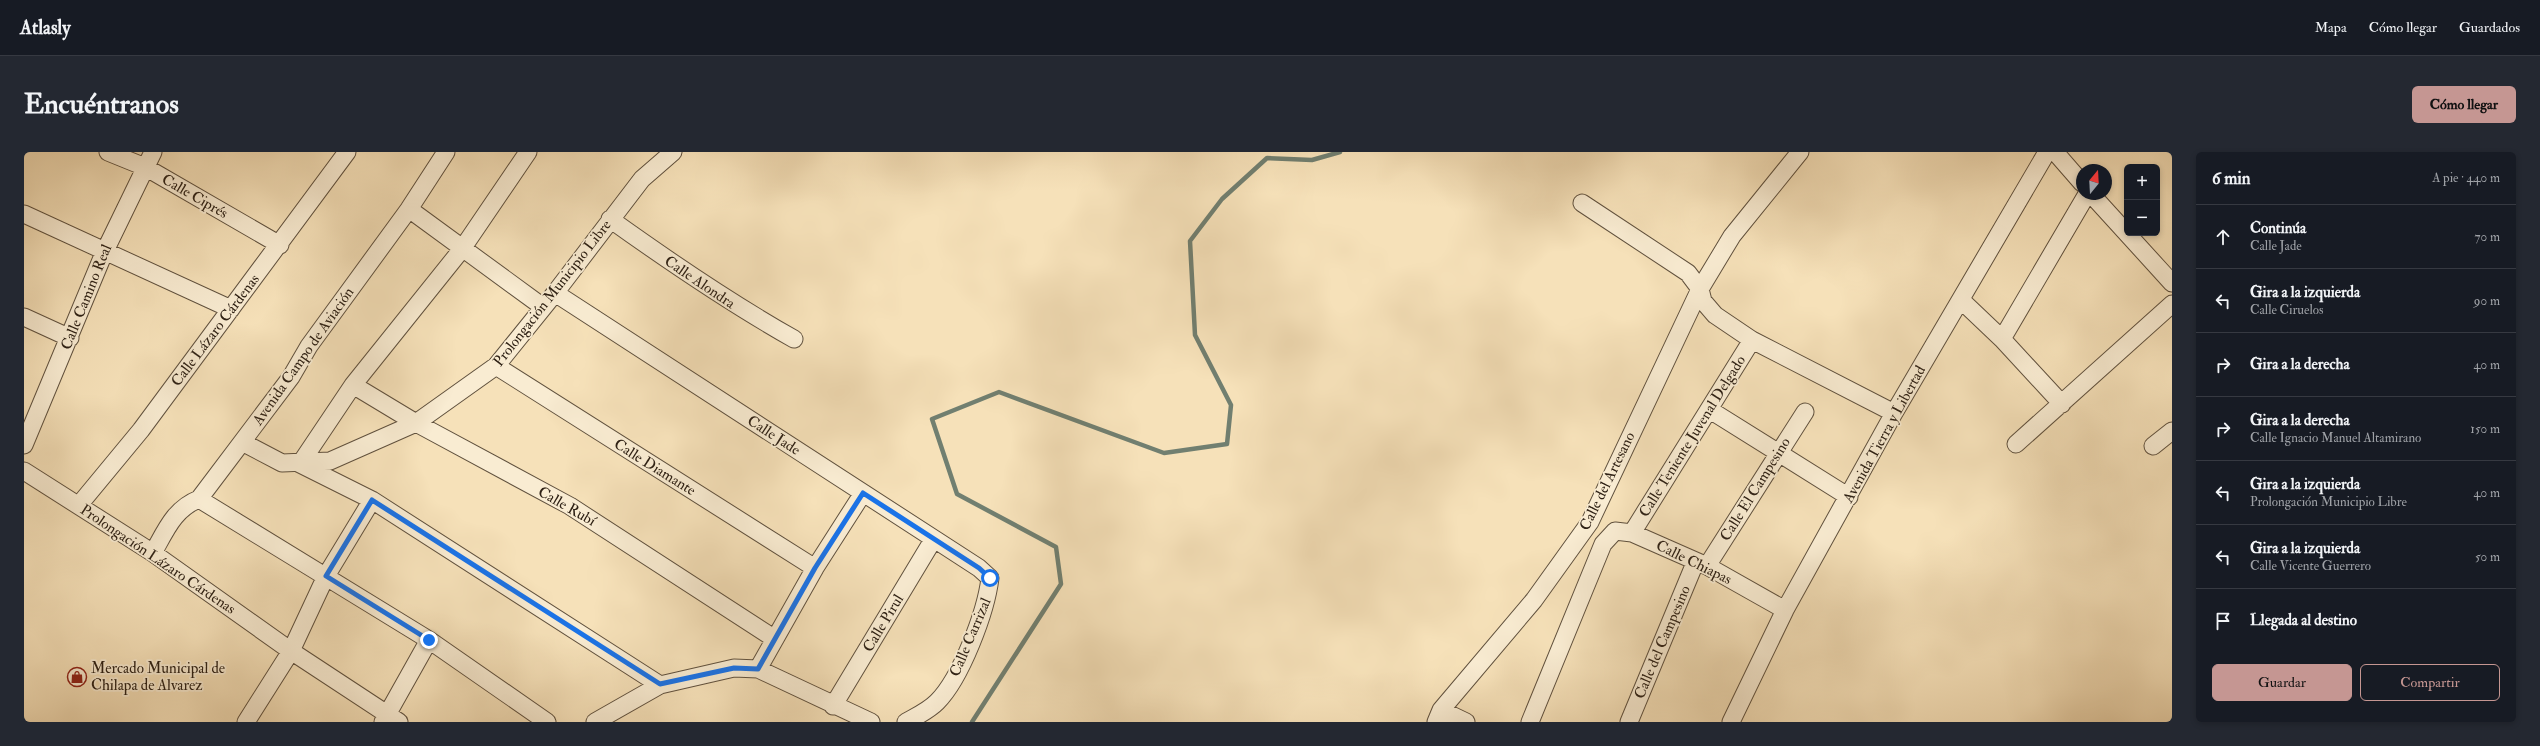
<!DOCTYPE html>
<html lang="es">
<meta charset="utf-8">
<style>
:root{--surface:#171b24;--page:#242831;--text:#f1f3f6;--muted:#9ea1a6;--line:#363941;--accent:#c59692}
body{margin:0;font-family:"IM FELL Double Pica",serif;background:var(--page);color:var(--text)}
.controls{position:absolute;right:12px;top:12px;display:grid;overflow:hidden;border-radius:6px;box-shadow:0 2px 6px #0003}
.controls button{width:36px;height:36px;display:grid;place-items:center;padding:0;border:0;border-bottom:1px solid var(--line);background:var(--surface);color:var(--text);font:20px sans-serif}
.compass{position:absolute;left:2052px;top:12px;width:36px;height:36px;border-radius:50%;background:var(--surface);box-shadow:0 2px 6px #0003;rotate:18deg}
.stop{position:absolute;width:12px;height:12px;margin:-9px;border:3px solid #1a73e8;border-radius:50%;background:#fff}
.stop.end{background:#1a73e8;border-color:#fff;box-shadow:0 1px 4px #0008}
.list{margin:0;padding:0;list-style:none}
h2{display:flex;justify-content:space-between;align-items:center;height:52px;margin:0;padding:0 16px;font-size:17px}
h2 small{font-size:13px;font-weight:400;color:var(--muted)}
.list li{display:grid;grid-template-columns:26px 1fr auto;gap:12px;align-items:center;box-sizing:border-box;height:64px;padding:0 16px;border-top:1px solid var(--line)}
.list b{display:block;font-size:15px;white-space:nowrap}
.list p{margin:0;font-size:13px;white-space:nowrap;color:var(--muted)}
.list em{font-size:13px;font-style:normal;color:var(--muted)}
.actions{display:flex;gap:8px;padding:12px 16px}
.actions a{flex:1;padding:9px 0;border:1px solid var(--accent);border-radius:6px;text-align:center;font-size:14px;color:var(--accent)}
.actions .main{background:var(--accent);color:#111}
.icon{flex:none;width:22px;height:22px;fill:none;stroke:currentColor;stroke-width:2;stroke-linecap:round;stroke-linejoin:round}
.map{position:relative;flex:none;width:2148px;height:570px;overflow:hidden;border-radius:6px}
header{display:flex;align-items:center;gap:24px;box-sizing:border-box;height:56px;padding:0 20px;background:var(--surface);border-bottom:1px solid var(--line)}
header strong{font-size:19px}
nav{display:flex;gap:22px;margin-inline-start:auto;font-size:14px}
.intro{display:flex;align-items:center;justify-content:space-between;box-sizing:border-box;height:96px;padding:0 24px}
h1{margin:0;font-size:28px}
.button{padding:10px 18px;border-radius:6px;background:var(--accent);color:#111;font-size:14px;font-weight:700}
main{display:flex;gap:24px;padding:0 24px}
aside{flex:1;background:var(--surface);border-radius:6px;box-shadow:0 2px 6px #0003}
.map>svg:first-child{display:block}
</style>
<header>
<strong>Atlasly</strong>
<nav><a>Mapa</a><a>Cómo llegar</a><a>Guardados</a></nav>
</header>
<div class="intro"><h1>Encuéntranos</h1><a class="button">Cómo llegar</a></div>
<main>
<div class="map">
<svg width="2148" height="570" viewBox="0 0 2148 570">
<rect width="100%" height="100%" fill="#f6e1b9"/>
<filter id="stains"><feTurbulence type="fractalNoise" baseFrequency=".005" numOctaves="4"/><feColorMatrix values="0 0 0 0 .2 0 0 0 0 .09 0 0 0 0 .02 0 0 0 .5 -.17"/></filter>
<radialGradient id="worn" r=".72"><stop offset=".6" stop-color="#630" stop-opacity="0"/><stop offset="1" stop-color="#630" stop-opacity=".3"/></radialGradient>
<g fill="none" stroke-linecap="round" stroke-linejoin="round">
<path stroke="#717f70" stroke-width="4.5" d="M 948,570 L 1037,432 L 1032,395 L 933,342 L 908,267 L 975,240 L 1140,301 L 1203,292 L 1207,253 L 1171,183 L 1166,89 L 1198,47 L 1243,6 L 1288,8 L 1316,0"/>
<defs>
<path id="minor" d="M 84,0 L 121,15 L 256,93
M 504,0 L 438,97 L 329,233 L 276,312 L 348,348 L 636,533
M 2031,0 L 2058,31
M 2067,42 L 2148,131
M 1558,51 L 1664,121 L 1676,137 L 1679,149 L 1691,163 L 1728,188 L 1870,261
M 385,57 L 519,155
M 0,62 L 207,157
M 586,67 C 646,110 706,151 770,187
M 531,141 L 955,416 L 966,426 C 962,460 937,526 913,550 C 904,559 893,564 882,570
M 1937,148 L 1978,187 L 2038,252
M 0,165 L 46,186
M 1978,187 L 2063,42
M 472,214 L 791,416
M 329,233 L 392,271 L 546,354 L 751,487
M 1686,258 L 1825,345
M 218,290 L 258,311 L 306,309 L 392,271 L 472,214 L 531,141 L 618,27 L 649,0
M 1992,292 L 2148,152
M 0,293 L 80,101 L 129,0
M 2129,294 L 2148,279
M 0,319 L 129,401 L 267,499 L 375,570
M 175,347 L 405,488 L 523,570
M 55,353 L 117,278 L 323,0
M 1608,381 L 1728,188
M 129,401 C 142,378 150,357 175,347 L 267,225 L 285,194 L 385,57 L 422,0
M 1683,414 L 1781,260
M 734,517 L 791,416 L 839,341
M 809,554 L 909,388
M 1417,558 L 1442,570
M 222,570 L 267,499 L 302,424 L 348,348
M 359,570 L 405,488
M 571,570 L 636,533 L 710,516 L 734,517 L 847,570
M 1412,570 L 1417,558 L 1510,448 L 1566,370 L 1676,137 L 1708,84 L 1776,0
M 1506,570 L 1579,392 L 1591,379 L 1608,381 L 1683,414 L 1761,458
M 1605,570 L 1671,411
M 1707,570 L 1761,458 L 1870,261 L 2023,0"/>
</defs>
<use href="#minor" stroke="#60513e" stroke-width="19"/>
<use href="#minor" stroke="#f9ecd2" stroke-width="17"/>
</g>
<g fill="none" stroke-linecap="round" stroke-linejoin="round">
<path stroke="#1a73e8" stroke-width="5" d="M 405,488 L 302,424 L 348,348 L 636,532 L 710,516 L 734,517 L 791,416 L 839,341 L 955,416 L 966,426"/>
</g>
<defs>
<symbol id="shop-ring" viewBox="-11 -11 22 22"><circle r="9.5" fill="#f9ecd2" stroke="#8f2418" stroke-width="1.5"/><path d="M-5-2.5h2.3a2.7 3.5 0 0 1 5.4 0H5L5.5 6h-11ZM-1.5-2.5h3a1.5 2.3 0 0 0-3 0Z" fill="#8f2418"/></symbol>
</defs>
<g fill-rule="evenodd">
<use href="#shop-ring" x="42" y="514" width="22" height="22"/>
</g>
<g text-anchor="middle" stroke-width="3.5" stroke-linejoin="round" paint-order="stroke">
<g font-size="15" fill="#2e2115" stroke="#f9ecd2">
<text transform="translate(171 44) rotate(30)" y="5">Calle Ciprés</text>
<text transform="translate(676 130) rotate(34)" y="5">Calle Alondra</text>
<text transform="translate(528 141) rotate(-52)" y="5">Prolongación Municipio Libre</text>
<text transform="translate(62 145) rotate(-68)" y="5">Calle Camino Real</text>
<text transform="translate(191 178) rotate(-53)" y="5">Calle Lázaro Cárdenas</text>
<text transform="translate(279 204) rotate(-55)" y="5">Avenida Campo de Aviación</text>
<text transform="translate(1860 282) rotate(-61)" y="5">Avenida Tierra y Libertad</text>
<text transform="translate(750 283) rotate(33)" y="5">Calle Jade</text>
<text transform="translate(1668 284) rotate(-58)" y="5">Calle Teniente Juvenal Delgado</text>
<text transform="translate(631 315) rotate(32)" y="5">Calle Diamante</text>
<text transform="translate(1583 329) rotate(-64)" y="5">Calle del Artesano</text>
<text transform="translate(1731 337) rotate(-58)" y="5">Calle El Campesino</text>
<text transform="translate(543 354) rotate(30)" y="5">Calle Rubí</text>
<text transform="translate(134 407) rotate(34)" y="5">Prolongación Lázaro Cárdenas</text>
<text transform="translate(1670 410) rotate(26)" y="5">Calle Chiapas</text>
<text transform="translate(859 471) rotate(-59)" y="5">Calle Pirul</text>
<text transform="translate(946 485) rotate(-67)" y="5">Calle Carrizal</text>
<text transform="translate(1638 490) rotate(-67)" y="5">Calle del Campesino</text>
</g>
<g font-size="15" fill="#2e2115" stroke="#f9ecd2" text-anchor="start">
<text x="67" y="521">Mercado Municipal de<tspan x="67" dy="17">Chilapa de Alvarez</tspan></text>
</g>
</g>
<rect width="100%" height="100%" filter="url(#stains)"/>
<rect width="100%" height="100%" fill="url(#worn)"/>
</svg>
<div class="controls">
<button>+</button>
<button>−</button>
</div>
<svg class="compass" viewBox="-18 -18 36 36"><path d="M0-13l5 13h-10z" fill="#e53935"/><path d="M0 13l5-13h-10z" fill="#9ea1a6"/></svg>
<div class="stop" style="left:966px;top:426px"></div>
<div class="stop end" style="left:405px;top:488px"></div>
</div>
<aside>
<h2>6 min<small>A pie · 440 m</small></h2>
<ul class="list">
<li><svg class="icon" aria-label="ahead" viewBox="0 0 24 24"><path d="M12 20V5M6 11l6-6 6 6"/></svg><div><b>Continúa</b><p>Calle Jade</p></div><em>70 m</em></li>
<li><svg class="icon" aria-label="left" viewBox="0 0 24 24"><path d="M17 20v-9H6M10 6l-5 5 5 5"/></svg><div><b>Gira a la izquierda</b><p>Calle Ciruelos</p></div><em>90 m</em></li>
<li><svg class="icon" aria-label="right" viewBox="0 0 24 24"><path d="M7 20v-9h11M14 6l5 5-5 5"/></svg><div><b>Gira a la derecha</b></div><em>40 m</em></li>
<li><svg class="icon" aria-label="right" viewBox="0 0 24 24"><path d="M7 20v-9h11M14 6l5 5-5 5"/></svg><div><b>Gira a la derecha</b><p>Calle Ignacio Manuel Altamirano</p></div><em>150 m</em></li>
<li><svg class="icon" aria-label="left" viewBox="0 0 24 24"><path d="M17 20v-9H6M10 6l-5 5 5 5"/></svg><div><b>Gira a la izquierda</b><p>Prolongación Municipio Libre</p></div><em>40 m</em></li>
<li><svg class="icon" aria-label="left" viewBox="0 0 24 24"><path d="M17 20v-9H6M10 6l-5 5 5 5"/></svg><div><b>Gira a la izquierda</b><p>Calle Vicente Guerrero</p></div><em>50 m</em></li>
<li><svg class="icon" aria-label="arrive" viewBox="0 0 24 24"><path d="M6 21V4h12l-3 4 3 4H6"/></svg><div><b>Llegada al destino</b></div></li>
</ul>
<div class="actions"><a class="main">Guardar</a><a>Compartir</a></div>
</aside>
</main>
